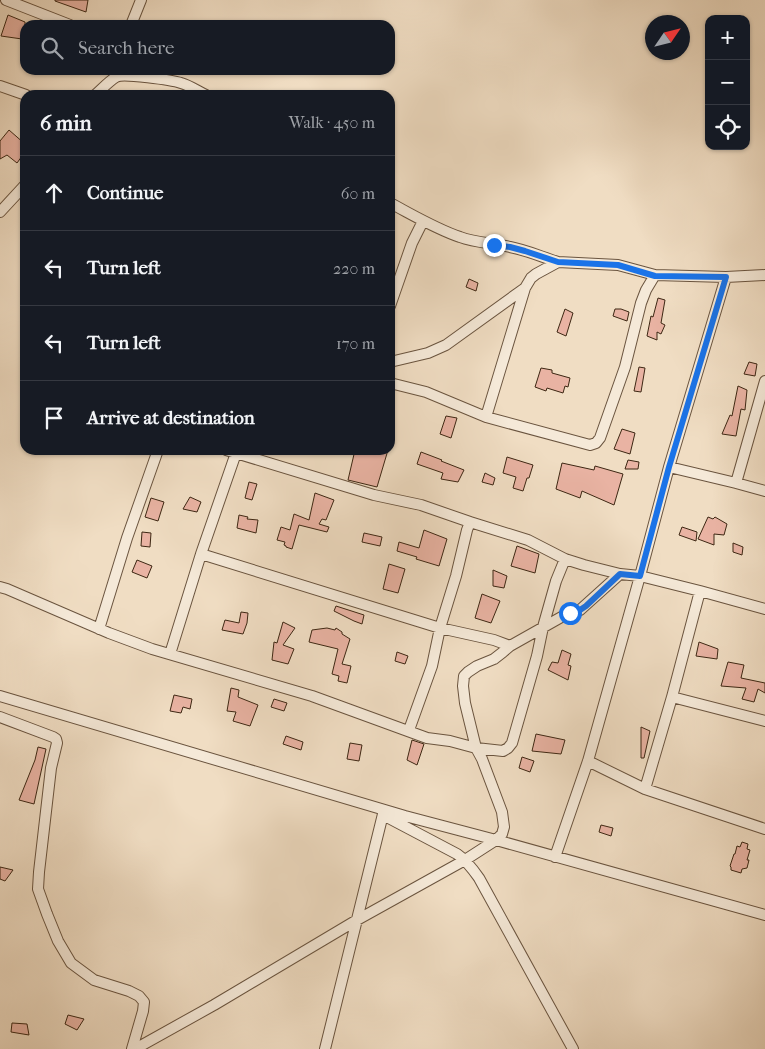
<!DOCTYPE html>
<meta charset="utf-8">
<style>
:root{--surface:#171b24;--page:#20242c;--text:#f1f3f6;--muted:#9ea1a6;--line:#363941}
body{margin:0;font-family:"IM FELL French Canon",serif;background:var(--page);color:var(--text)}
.controls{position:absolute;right:15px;top:15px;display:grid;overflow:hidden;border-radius:10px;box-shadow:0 1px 4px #0004}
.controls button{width:45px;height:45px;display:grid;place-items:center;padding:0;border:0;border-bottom:1px solid var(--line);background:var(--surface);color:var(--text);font:25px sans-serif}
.compass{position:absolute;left:645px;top:15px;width:45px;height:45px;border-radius:50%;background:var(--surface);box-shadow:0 1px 4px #0004;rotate:55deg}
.stop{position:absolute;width:15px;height:15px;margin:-11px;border:4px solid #1a73e8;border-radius:50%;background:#fff}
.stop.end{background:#1a73e8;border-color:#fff;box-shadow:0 1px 5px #0008}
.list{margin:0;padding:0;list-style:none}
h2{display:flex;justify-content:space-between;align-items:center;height:65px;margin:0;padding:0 20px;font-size:21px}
h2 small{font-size:16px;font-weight:400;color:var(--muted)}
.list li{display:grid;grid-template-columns:32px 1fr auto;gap:15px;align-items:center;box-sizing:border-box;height:75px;padding:0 20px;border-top:1px solid var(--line)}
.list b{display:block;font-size:19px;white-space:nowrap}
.list em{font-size:16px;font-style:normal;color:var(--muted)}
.icon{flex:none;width:28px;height:28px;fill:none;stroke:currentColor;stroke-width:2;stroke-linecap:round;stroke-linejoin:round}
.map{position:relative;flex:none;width:765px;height:1049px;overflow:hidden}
.search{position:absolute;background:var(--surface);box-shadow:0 1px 4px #0004;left:20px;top:20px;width:375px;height:55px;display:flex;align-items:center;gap:12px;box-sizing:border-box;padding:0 18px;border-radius:15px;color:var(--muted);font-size:19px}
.panel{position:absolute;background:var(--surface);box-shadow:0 1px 4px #0004;left:20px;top:90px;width:375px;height:365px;border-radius:15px}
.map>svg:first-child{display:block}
</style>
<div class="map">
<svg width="765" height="1049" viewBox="0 0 765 1049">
<rect width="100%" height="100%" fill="#f0ddc3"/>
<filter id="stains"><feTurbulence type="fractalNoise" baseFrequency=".004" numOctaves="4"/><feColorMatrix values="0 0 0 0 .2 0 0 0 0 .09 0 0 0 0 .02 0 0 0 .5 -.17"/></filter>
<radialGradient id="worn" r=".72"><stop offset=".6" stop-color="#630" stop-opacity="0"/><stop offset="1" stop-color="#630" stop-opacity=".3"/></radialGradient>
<path fill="#e9b3a3" stroke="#3d2713" d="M 55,0 L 88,0 L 86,12 L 55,1 Z
M 8,15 L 25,22 L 25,34 L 22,39 L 1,36 Z
M 9,130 L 25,144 L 25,152 L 17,163 L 7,155 L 0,159 L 0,141 Z
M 469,279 L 478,283 L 476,291 L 466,287 Z
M 658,298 L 665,300 L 661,323 L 665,325 L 661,334 L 657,332 L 657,340 L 647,336 L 651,316 L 653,317 Z
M 565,309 L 573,313 L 566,336 L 557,332 Z
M 615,309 L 621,309 L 629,312 L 627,321 L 613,316 Z
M 749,362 L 757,364 L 755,376 L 744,374 Z
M 639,367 L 645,368 L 641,392 L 634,391 Z
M 541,368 L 552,370 L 552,373 L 570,378 L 568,387 L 565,386 L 563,393 L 547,388 L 546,391 L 535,387 Z
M 738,386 L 747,390 L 745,410 L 741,409 L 736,436 L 722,434 L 730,415 L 732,416 Z
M 446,416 L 457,418 L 451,438 L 440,434 Z
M 622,429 L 635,433 L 630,454 L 614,449 Z
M 355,450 L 388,450 L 377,487 L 348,480 Z
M 421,452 L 442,460 L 441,461 L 464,470 L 458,482 L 441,479 L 443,473 L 417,464 Z
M 507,457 L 533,465 L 529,478 L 527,478 L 523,491 L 513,488 L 516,477 L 503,473 Z
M 628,460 L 639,462 L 638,469 L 625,469 Z
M 562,463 L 594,470 L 595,466 L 623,474 L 614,505 L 582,491 L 580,498 L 556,489 Z
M 485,473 L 495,478 L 493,485 L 482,482 Z
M 249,482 L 257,484 L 252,500 L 245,498 Z
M 315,493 L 334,500 L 326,520 L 322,519 L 319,524 L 329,527 L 327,532 L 299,525 L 292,549 L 286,547 L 286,546 L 284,545 L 285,542 L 277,540 L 281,527 L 290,530 L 294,514 L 309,520 Z
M 190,497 L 201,502 L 197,512 L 183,509 Z
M 151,498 L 164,502 L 158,521 L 145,517 Z
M 239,515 L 248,517 L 247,519 L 258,520 L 256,533 L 237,528 Z
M 708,517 L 713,519 L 715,517 L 727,524 L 724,535 L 714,534 L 714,545 L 698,539 Z
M 682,527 L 697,532 L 696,541 L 679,535 Z
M 424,530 L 447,539 L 439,566 L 416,559 L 417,557 L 397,551 L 399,542 L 419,548 Z
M 142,532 L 151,533 L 150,547 L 141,546 Z
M 364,533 L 382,537 L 380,546 L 362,542 Z
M 733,543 L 743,547 L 742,555 L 733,552 Z
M 517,546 L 539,554 L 535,573 L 511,566 Z
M 137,560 L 152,566 L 147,578 L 132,572 Z
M 389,564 L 405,569 L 398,593 L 383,589 Z
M 493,570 L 507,576 L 504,588 L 493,586 Z
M 482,594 L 500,601 L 491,623 L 475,618 Z
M 336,606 L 364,615 L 362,624 L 354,621 L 334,611 Z
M 241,612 L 248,613 L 247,623 L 243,634 L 222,630 L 225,620 L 239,623 Z
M 283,622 L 295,628 L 283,645 L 294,649 L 288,664 L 272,660 L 274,642 L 277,643 Z
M 327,628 L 335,630 L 336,628 L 342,632 L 342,634 L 350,639 L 342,664 L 351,666 L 347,683 L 338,681 L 339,676 L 332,674 L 338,649 L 309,642 L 312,630 Z
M 699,642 L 718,649 L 717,659 L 696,656 Z
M 562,650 L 571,654 L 568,665 L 571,666 L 568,680 L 548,670 L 552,662 L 558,663 Z
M 397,652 L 408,656 L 405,664 L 395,661 Z
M 728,662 L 744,665 L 741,678 L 765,683 L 765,693 L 758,689 L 754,702 L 742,699 L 746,688 L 721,686 Z
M 231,688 L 239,690 L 238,697 L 258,705 L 250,726 L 233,721 L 236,712 L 227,711 Z
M 174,695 L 192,699 L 190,709 L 183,707 L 181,713 L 170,711 Z
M 274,699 L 287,703 L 284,711 L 271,707 Z
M 641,727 L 650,731 L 644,758 L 641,758 Z
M 536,734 L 565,740 L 561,754 L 532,751 Z
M 286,736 L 303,742 L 301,750 L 283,744 Z
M 412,740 L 424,744 L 417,765 L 407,760 Z
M 350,743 L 362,745 L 359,761 L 347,759 Z
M 38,747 L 46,749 L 34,804 L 19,800 L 35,760 Z
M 522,757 L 534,761 L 530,772 L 519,768 Z
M 601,825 L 613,828 L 611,836 L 599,832 Z
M 742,842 L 748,844 L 747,849 L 750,850 L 747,860 L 749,860 L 747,868 L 742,869 L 741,873 L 731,870 L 731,867 L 730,866 L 734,854 L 735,854 L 737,846 L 740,847 Z
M 0,867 L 13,870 L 5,881 L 0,879 Z
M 68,1015 L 84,1019 L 77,1030 L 65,1024 Z
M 12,1023 L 27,1024 L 29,1035 L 11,1032 Z"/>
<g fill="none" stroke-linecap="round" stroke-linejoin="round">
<defs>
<path id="minor" d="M 6,0 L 70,25
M 131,25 L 141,0
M 0,86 L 26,95
M 95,95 C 102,89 108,82 116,77 C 123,73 172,80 181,83 C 191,86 197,91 206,95
M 390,203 C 413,215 436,229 460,237 C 476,243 493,243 510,247 C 526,250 542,257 558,262
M 0,212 L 25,185
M 726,277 L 669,467 L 640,576 L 700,591 L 765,609
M 390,306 L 412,243 L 423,221
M 390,362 L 428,353 L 446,345 L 525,288
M 390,383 L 426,392 L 486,417 L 590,445 L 596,443 L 600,438 L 625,367 L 641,303 L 646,290 L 655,275
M 486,417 L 525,288 L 531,278 L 536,274 L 558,262 L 618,265 L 655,275 L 726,277 L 765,275
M 226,450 L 374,495 L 421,505 L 470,522 L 467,530 L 456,576 L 440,628 L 432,666 L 409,730
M 236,453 L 201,554 L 440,628 L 494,640 L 510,646 L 565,615 L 580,610 L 620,574
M 669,467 L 736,483 L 765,491
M 736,483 L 765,381
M 470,522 L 528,540 L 565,559 L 584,565 L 620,574 L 640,576 L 588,761 L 555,857
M 0,587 L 7,589 L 109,633 L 152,649 L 312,696 L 427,738 L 450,741 L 476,748 L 503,751 L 508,748 L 512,743 L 537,656 L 543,627 L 556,581 L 565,559
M 700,591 L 672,697 L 765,721
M 99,629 L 127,538 L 158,450
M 170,654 L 201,554
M 0,696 L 405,816 L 496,840 L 765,915
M 0,717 L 53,737 L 56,739 L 57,743 L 51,768 L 39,872 L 38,889 L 47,914 L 58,941 L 71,963 L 94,980 L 129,991 L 139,996 L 144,1002 L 143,1011 L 132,1049
M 588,761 L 645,789 L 765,829
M 645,789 L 672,697
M 383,815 L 457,854 C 466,860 472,868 479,878 L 573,1049
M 135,1049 L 214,1005 L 357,920 L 465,860 L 496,840 L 502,834 L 504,827 L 502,812 L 482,759 L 476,748 L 465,703 L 463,686 L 464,676 L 468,672 L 477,666 L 494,659 L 503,652 L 510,646
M 325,1049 L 384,810"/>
</defs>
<use href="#minor" stroke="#6a543f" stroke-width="12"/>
<use href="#minor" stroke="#f5e9d8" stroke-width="10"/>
</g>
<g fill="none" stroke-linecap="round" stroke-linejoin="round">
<path stroke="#1a73e8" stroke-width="6" d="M 494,245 L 510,247 L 525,251 L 558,262 L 618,265 L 655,276 L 726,277 L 669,467 L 640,576 L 620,574 L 586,606 L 580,610 L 570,613"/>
</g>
<rect width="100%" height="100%" filter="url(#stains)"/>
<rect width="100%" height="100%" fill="url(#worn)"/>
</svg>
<div class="controls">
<button>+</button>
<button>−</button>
<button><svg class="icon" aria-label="locate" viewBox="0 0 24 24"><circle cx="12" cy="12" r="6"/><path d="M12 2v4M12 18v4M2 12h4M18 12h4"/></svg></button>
</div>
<svg class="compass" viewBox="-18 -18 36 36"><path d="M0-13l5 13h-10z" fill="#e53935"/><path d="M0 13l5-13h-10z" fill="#9ea1a6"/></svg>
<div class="stop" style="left:570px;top:613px"></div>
<div class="stop end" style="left:494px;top:245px"></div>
<div class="search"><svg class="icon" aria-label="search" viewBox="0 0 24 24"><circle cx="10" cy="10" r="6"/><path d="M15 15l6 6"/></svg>Search here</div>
<section class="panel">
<h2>6 min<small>Walk · 450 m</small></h2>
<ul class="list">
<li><svg class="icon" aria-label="ahead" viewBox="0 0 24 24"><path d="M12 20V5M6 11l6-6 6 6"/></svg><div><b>Continue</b></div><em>60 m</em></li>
<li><svg class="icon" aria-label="left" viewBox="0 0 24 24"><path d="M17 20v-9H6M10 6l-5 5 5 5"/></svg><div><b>Turn left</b></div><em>220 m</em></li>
<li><svg class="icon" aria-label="left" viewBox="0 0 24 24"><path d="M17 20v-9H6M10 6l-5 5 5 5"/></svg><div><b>Turn left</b></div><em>170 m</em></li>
<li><svg class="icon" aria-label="arrive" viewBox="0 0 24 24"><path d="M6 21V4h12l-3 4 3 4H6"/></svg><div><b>Arrive at destination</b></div></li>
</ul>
</section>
</div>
